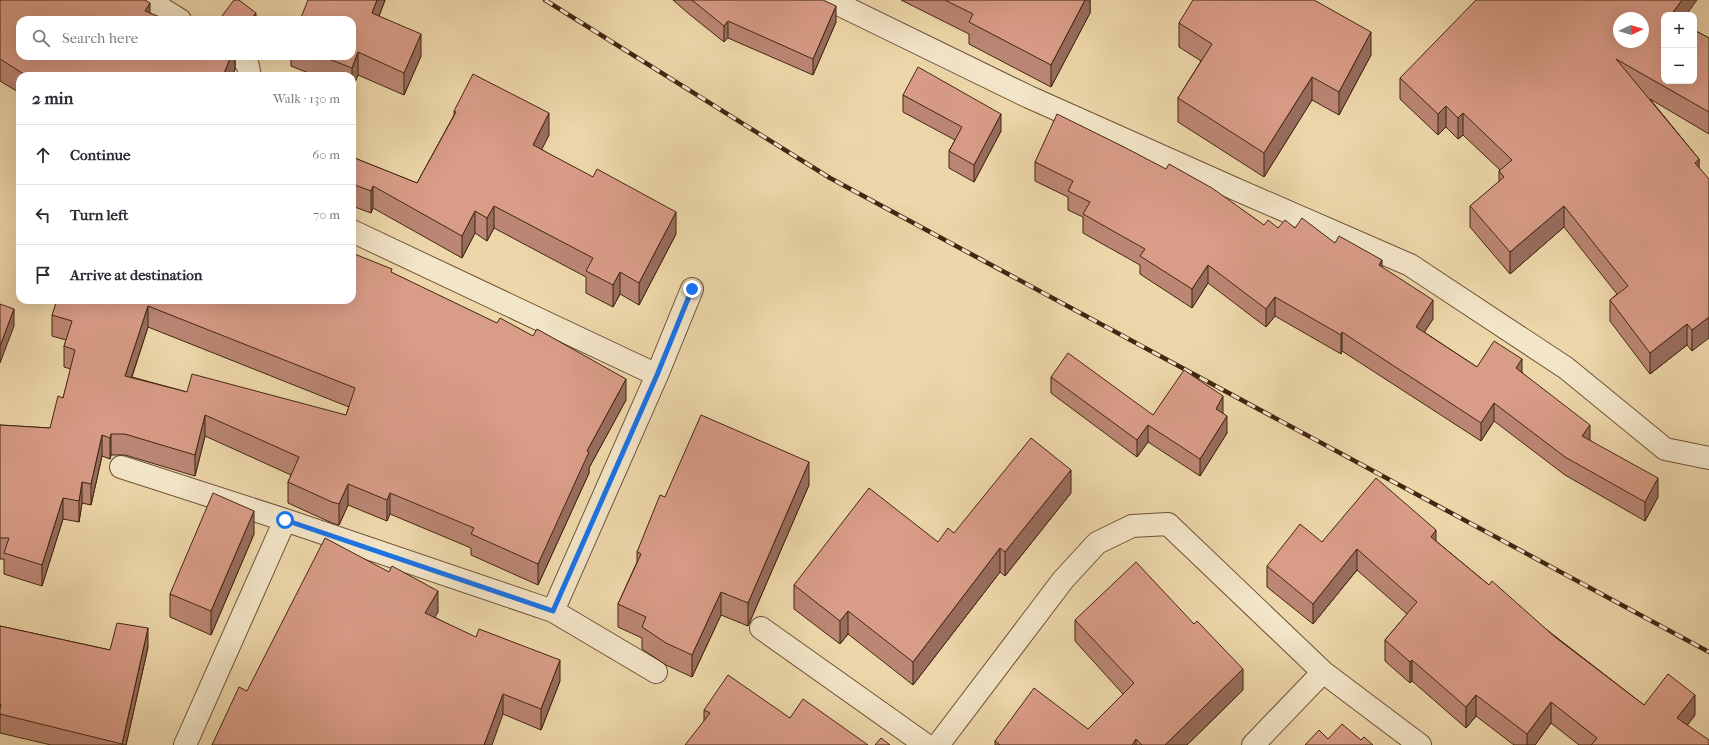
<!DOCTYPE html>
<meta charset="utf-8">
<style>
:root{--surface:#fff;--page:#f7f7f7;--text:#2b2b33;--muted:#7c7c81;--line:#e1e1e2}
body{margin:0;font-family:"IM FELL French Canon",serif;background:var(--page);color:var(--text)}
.controls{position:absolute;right:12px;top:12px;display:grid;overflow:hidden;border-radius:8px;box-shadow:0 4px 16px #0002}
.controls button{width:36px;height:36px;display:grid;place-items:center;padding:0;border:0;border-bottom:1px solid var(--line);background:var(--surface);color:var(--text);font:20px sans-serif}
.compass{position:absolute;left:1613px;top:12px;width:36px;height:36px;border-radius:50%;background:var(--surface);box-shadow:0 4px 16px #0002;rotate:86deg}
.stop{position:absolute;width:12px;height:12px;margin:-9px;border:3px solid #1a73e8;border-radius:50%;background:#fff}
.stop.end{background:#1a73e8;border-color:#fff;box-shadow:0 1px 4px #0008}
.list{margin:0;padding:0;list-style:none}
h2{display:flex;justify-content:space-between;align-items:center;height:52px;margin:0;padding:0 16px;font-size:17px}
h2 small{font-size:13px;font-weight:400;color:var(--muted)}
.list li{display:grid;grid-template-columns:26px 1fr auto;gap:12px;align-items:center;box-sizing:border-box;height:60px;padding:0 16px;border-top:1px solid var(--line)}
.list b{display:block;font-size:15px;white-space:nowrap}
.list em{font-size:13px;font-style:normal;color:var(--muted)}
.icon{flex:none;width:22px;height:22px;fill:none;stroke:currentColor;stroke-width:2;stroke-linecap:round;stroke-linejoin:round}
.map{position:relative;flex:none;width:1709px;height:745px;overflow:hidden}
.search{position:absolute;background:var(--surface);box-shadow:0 4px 16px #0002;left:16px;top:16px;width:340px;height:44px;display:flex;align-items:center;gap:10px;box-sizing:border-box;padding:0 14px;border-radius:12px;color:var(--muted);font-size:15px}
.panel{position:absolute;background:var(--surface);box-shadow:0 4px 16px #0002;left:16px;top:72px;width:340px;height:232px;border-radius:12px}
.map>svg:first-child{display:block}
</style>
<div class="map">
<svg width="1709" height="745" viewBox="0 0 1709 745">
<rect width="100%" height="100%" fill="#edd7aa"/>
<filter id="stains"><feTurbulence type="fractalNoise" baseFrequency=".005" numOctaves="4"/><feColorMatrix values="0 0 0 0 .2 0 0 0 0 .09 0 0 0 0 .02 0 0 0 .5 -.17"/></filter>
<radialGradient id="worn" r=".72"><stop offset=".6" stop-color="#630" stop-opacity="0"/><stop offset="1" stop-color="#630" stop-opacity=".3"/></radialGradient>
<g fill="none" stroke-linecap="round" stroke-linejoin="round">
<defs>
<path id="minor" d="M 148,0 L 180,20
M 830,0 L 1029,97 L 1233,188 L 1410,265 L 1566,368 L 1665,449 L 1709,458
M 237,56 L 247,62 L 250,76
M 352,231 L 657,375
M 121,467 L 285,520 L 553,611 L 656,672
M 553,611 L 657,375 L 692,289
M 761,628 L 926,745
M 185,745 L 285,520
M 938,745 L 1063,580 L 1097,543 L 1132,526 L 1168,524 L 1323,672 L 1420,745
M 1253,745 L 1323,672"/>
</defs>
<use href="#minor" stroke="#6e5236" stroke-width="24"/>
<use href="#minor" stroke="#f3e5c8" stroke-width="22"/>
<defs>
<path id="rail" d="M 545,0 L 830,178 L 1709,652"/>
</defs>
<use href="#rail" stroke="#432610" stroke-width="4.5"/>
<use href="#rail" stroke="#f3e5c8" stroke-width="3" stroke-dasharray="9" stroke-linecap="butt"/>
</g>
<path fill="#bb8674" stroke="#432610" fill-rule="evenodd" d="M 0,0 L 150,13 L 235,56 L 235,69 L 232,76 L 20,76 L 20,93 L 0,81 Z
M 308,0 L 385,0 L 379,16 L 421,56 L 404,95 L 358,75 L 352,89 L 352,76 L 316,76 L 291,66 L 291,56 L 352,56 Z
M 673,0 L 823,0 L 836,22 L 813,75 L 728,38 L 724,42 L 689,14 Z
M 901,0 L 1090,0 L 1090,13 L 1051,87 L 969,44 L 969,34 Z
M 1664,15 L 1709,38 L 1709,134 L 1650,99 L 1699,159 L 1692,351 L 1687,345 L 1650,374 L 1610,321 L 1610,300 L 1617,294 L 1564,227 L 1510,274 L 1470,227 L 1470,206 L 1499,182 L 1499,171 L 1500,170 L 1463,135 L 1458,139 L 1446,127 L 1438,135 L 1400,99 L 1400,78 Z
M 1179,23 L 1371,55 L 1339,115 L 1312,100 L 1264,177 L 1178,122 L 1178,98 L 1201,61 L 1179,47 Z
M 903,95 L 1001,131 L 974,182 L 949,168 L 949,151 L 955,140 L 903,112 Z
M 454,111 L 549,135 L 541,149 L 676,234 L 639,305 L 620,294 L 613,307 L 586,293 L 586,277 L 494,228 L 487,241 L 475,233 L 462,258 L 373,208 L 371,213 L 352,206 L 352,157 L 417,183 L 454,115 Z
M 1035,162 L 1264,225 L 1278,228 L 1295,228 L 1335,243 L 1382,267 L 1433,319 L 1424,332 L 1477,367 L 1522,372 L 1590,440 L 1658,497 L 1645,521 L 1565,475 L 1494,421 L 1481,441 L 1342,351 L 1341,354 L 1275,316 L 1266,327 L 1208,283 L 1192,308 L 1140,274 L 1140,265 L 1083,233 L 1083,217 L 1068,210 L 1068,197 L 1035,181 Z
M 392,273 L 626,400 L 589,468 L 589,473 L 538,585 L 471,555 L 471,548 L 390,514 L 387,521 L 348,505 L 339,525 L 332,523 L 288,503 L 288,482 L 291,475 L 205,436 L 195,476 L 125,455 L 111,455 L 110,459 L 102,456 L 91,505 L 82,503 L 79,522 L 63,519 L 42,586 L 4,574 L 4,559 L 0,559 L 0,425 L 50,428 L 63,398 L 71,369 L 64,367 L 64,346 L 66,340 L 52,336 L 52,315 ZM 148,327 L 349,407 L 346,415 L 187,392 L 132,377 Z
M 1051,377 L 1153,415 L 1223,413 L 1227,433 L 1200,476 L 1148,442 L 1137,457 L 1051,393 Z
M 809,485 L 748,626 L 721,615 L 692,677 L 666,665 L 642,649 L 642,638 L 618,627 L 618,604 L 637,562 L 637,552 L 665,497 Z
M 1071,493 L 1005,576 L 1000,572 L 913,685 L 848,634 L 840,644 L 794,609 L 794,585 L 938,542 L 954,533 Z
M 254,534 L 211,635 L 170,617 L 170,594 Z
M 1436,541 L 1489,585 L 1644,705 L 1695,715 L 1687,725 L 1709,745 L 1579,745 L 1551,723 L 1535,745 L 1514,745 L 1476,716 L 1466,728 L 1412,681 L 1410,683 L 1385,661 L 1385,640 L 1407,614 L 1357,570 L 1313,624 L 1267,587 L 1267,566 L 1322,542 Z
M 438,612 L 434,617 L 560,681 L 541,730 L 503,714 L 212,745 L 247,691 Z
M 1075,620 L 1243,690 L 1187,745 L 995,745 L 995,741 L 1088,729 L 1123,694 L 1075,641 Z
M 0,626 L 110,650 L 148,647 L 126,745 L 51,745 L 0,733 Z
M 704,710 L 790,718 L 704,721 Z"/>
<path fill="#986d5e" stroke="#432610" d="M 377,0 L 385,0 L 372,35 L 372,13 Z
M 1085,0 L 1090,0 L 1090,13 L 1051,87 L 1051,65 Z
M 1682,0 L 1697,0 L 1686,15 L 1671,15 Z
M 150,3 L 150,20 L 145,11 Z
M 836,6 L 836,22 L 813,75 L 813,59 Z
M 256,13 L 256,20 L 250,20 Z
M 728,21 L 728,38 L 724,42 L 724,26 Z
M 1371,32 L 1371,55 L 1339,115 L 1339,92 Z
M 421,34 L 421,56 L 404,95 L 404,73 Z
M 358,52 L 358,75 L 352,89 L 352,68 Z
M 231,56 L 235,56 L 235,69 L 232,76 L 223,76 Z
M 1312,77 L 1312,100 L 1264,177 L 1264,153 Z
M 1446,106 L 1446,127 L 1438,135 L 1438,114 Z
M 549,113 L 549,135 L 533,167 L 533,145 Z
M 1463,113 L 1463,135 L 1458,139 L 1458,118 Z
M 1001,114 L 1001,131 L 974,182 L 974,165 Z
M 1699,159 L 1699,181 L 1695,163 Z
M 373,186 L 373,208 L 371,213 L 371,191 Z
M 494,206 L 494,228 L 487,241 L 487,218 Z
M 1564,206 L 1564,227 L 1510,274 L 1510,252 Z
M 475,211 L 475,233 L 462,258 L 462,236 Z
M 676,212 L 676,234 L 639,305 L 639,283 Z
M 1382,260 L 1382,278 L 1379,265 Z
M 1208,265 L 1208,283 L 1192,308 L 1192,289 Z
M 620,272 L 620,294 L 613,307 L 613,285 Z
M 1275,297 L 1275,316 L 1266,327 L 1266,309 Z
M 1433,300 L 1433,319 L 1416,345 L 1416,327 Z
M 148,306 L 148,327 L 125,397 L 125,376 Z
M 14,309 L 14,326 L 0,363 L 0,346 Z
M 1709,317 L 1709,338 L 1692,351 L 1692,330 Z
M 1687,324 L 1687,345 L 1650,374 L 1650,353 Z
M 1342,332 L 1342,351 L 1341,354 L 1341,335 Z
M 1522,359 L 1522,378 L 1516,368 Z
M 626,379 L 626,400 L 589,468 L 589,473 L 538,585 L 538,564 L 587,451 Z
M 1223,396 L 1223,413 L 1216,426 L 1216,409 Z
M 1494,403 L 1494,421 L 1481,441 L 1481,423 Z
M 205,415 L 205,436 L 195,476 L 195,455 Z
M 1227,416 L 1227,433 L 1200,476 L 1200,459 Z
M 1148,425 L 1148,442 L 1137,457 L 1137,440 Z
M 1590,425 L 1590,443 L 1582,436 Z
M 111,434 L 111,455 L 110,459 L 110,438 Z
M 102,435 L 102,456 L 91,505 L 91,484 Z
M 809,462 L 809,485 L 748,626 L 748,603 Z
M 1071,470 L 1071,493 L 1005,576 L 1005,552 Z
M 1658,478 L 1658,497 L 1645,521 L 1645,502 Z
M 82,482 L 82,503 L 79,522 L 79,501 Z
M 348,484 L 348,505 L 339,525 L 339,504 Z
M 390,493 L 390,514 L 387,521 L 387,500 Z
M 63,498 L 63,519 L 42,586 L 42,565 Z
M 254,511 L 254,534 L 211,635 L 211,611 Z
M 1436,530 L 1436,551 L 1431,537 Z
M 1000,548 L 1000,572 L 913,685 L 913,662 Z
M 1357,549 L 1357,570 L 1313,624 L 1313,604 Z
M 438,591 L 438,612 L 425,634 L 425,613 Z
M 721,592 L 721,615 L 692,677 L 692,655 Z
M 848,611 L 848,634 L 840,644 L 840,621 Z
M 148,628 L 148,647 L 126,745 L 122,745 Z
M 560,660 L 560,681 L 541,730 L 541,709 Z
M 1412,660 L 1412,681 L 1410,683 L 1410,662 Z
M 1243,669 L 1243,690 L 1187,745 L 1165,745 Z
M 503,694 L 503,714 L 492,745 L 484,745 Z
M 1476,695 L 1476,716 L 1466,728 L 1466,707 Z
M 1695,695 L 1695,715 L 1677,739 L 1677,718 Z
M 1551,702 L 1551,723 L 1535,745 L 1527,745 L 1527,734 Z
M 1136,739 L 1136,745 L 1132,745 Z"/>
<path fill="#d99c87" stroke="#432610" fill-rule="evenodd" d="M 0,0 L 145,0 L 150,3 L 145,11 L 167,20 L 20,20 L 20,56 L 231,56 L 223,76 L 27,76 L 0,59 Z
M 234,0 L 239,0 L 256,13 L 250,20 L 219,20 Z
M 308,0 L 377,0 L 372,13 L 421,34 L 404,73 L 358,52 L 352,68 L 321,56 L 352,56 L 352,20 L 300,20 Z
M 692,0 L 823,0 L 836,6 L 813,59 L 728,21 L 724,26 Z
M 945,0 L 1085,0 L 1051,65 L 969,22 L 973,14 Z
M 1193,0 L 1314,0 L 1371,32 L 1339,92 L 1312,77 L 1264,153 L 1178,98 L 1212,44 L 1179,23 Z
M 1476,0 L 1682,0 L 1671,15 L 1664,15 L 1664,81 L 1694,81 L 1694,30 L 1709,38 L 1709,112 L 1616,59 L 1699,159 L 1695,163 L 1709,179 L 1709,317 L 1692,330 L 1687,324 L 1650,353 L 1610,300 L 1628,286 L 1564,206 L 1510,252 L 1470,206 L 1504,177 L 1499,171 L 1512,160 L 1463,113 L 1458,118 L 1446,106 L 1438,114 L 1400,78 ZM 1619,18 L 1643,18 L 1643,42 L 1619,42 Z
M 918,67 L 1001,114 L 974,165 L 949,151 L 962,127 L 903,95 Z
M 473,74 L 549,113 L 533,145 L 593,177 L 597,169 L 676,212 L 639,283 L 620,272 L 613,285 L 586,271 L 593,258 L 494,206 L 487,218 L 475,211 L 462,236 L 373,186 L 371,191 L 352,184 L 352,157 L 417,183 L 456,112 L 454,111 Z
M 1057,114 L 1124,147 L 1166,169 L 1169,164 L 1212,188 L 1264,225 L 1268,220 L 1278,228 L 1285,220 L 1295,228 L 1302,218 L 1335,243 L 1339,236 L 1382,260 L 1379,265 L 1433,300 L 1416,327 L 1477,367 L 1494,341 L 1522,359 L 1516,368 L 1590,425 L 1582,436 L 1658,478 L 1645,502 L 1565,457 L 1494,403 L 1481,423 L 1342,332 L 1341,335 L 1275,297 L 1266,309 L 1208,265 L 1192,289 L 1140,256 L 1145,249 L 1083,214 L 1090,202 L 1068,191 L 1073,181 L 1035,162 Z
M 352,253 L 392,269 L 391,272 L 497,323 L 500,318 L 533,336 L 537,329 L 626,379 L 587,451 L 589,452 L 538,564 L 471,534 L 474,528 L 390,493 L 387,500 L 348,484 L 339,504 L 332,502 L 288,482 L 299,457 L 205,415 L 195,455 L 125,434 L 111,434 L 110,438 L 102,435 L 91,484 L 82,482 L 79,501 L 63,498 L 42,565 L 4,553 L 9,538 L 0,538 L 0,425 L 50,428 L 58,396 L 63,398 L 75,350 L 64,346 L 72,321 L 52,315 L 57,300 L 352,300 ZM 148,306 L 355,388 L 346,415 L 192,374 L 187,392 L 125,376 Z
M 0,304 L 14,309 L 0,346 Z
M 1068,353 L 1153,415 L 1184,370 L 1223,396 L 1216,409 L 1227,416 L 1200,459 L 1148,425 L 1137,440 L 1051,377 Z
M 701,415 L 809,462 L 748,603 L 721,592 L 692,655 L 666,643 L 642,627 L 646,617 L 618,604 L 641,554 L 637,552 L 660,495 L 665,497 Z
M 1031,438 L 1071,470 L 1005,552 L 1000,548 L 913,662 L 848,611 L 840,621 L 794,585 L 869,488 L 938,542 L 948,528 L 954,533 Z
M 1376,478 L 1436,530 L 1431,537 L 1489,585 L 1492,581 L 1555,637 L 1644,705 L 1668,674 L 1695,695 L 1677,718 L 1709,740 L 1709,745 L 1591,745 L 1597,738 L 1551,702 L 1527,734 L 1476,695 L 1466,707 L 1412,660 L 1410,662 L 1385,640 L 1417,602 L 1357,549 L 1313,604 L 1267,566 L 1300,524 L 1322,542 Z
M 213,493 L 254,511 L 211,611 L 170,594 Z
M 325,538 L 389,572 L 392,566 L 438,591 L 425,613 L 476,637 L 479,629 L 560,660 L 541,709 L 503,694 L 484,745 L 212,745 L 239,687 L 247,691 Z
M 1136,562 L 1194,624 L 1197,621 L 1243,669 L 1165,745 L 1142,745 L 1136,739 L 1132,745 L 1000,745 L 995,741 L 1034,688 L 1088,729 L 1134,683 L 1075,620 Z
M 117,623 L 148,628 L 122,744 L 0,714 L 0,709 L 1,704 L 0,704 L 0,626 L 110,650 Z
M 728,675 L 790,718 L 803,699 L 868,745 L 685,745 L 710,713 L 704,710 Z
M 1342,724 L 1361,740 L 1364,737 L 1373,745 L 1305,745 L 1319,730 L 1328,739 Z
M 881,738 L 890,745 L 875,745 Z"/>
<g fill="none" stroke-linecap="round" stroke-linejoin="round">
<path stroke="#1a73e8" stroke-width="5" d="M 285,520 L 553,611 L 657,375 L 692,289"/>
</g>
<rect width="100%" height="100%" filter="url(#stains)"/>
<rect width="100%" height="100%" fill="url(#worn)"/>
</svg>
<div class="controls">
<button>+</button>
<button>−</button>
</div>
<svg class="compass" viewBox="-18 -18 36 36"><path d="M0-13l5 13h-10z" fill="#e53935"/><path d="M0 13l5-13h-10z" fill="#7c7c81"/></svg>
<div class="stop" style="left:285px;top:520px"></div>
<div class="stop end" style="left:692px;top:289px"></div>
<div class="search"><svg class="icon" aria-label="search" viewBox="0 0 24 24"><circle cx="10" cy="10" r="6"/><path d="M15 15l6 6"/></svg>Search here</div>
<section class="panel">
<h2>2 min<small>Walk · 130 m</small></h2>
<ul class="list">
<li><svg class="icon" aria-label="ahead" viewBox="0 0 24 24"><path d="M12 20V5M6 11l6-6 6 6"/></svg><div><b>Continue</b></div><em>60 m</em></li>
<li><svg class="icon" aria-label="left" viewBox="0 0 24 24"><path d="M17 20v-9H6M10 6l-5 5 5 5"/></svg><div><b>Turn left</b></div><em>70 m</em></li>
<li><svg class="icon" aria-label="arrive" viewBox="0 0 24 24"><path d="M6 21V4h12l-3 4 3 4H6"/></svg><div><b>Arrive at destination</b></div></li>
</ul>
</section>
</div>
